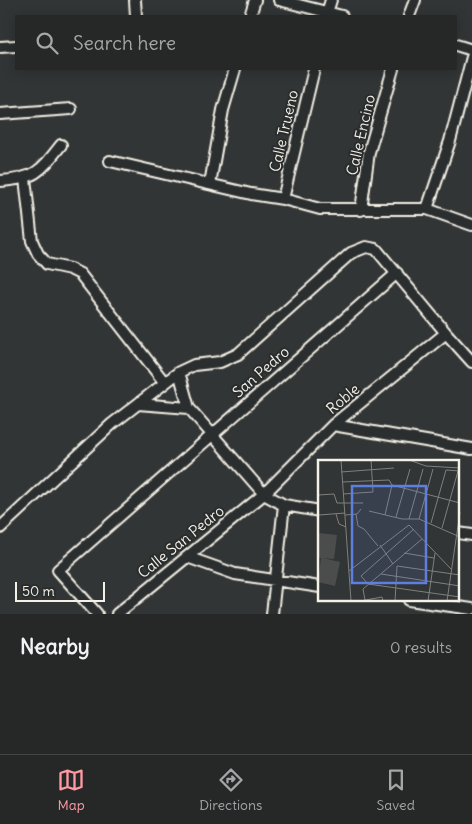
<!DOCTYPE html>
<style>
:root{--surface:#262828;--page:#2e3030;--text:#f1f3f6;--muted:#a4a6a8;--line:#424445;--accent:#ff9aa2}
body{margin:0;font-family:Delius,sans-serif;background:var(--page);color:var(--text)}
.scale{position:absolute;left:15px;bottom:12px;width:90px;box-sizing:border-box;padding-left:5px;border:2px solid #f4f1e8;border-top:0;font-size:14px;line-height:18px;white-space:nowrap;color:#f4f1e8;-webkit-text-stroke:4px #2a2d2e;paint-order:stroke}
.list{margin:0;padding:0;list-style:none}
h2{display:flex;justify-content:space-between;align-items:center;height:65px;margin:0;padding:0 20px;font-size:21px}
h2 small{font-size:16px;font-weight:400;color:var(--muted)}
.icon{flex:none;width:28px;height:28px;fill:none;stroke:currentColor;stroke-width:2;stroke-linecap:round;stroke-linejoin:round}
.map{position:relative;flex:none;width:472px;height:614px;overflow:hidden}
.search{position:absolute;background:var(--surface);box-shadow:0 2px 12px #0003;left:15px;right:15px;top:15px;height:55px;display:flex;align-items:center;gap:12px;box-sizing:border-box;padding:0 18px;border-radius:0px;color:var(--muted);font-size:19px}
.sheet{height:140px;background:var(--surface)}
nav{display:flex;justify-content:space-around;align-items:center;box-sizing:border-box;height:70px;border-top:1px solid var(--line);background:var(--surface);font-size:14px;color:var(--muted)}
nav a{display:grid;justify-items:center;gap:2px}
nav .on{color:var(--accent)}
.map>svg:first-child{display:block}
</style>
<div class="map">
<svg width="472" height="614" viewBox="0 0 472 614">
<rect width="100%" height="100%" fill="#323535"/>
<filter id="ink" filterUnits="userSpaceOnUse"><feTurbulence type="fractalNoise" baseFrequency=".02" numOctaves="2"/><feDisplacementMap in="SourceGraphic" scale="10" xChannelSelector="R" yChannelSelector="G"/><feConvolveMatrix kernelMatrix="1 2 1 2 8 2 1 2 1" color-interpolation-filters="sRGB"/></filter>
<g filter="url(#ink)">
<g fill="none" stroke-linecap="round" stroke-linejoin="round">
<defs>
<path id="street" d="M 135,0 L 136,16
M 279,0 L 342,16
M 250,16 L 255,0
M 326,16 L 331,0
M 409,16 L 415,0
M 456,45 L 472,50
M 0,47 L 16,46
M 0,114 L 71,109
M 110,161 L 251,194 L 283,199 L 320,209 L 427,209 L 472,225
M 25,178 L 32,241 L 38,254 L 47,264 L 70,269 L 80,274 L 165,383
M 0,181 C 35,179 40,172 61,145
M 210,184 L 223,110 L 235,69
M 283,199 L 314,69
M 427,209 L 450,141 L 472,57
M 361,210 L 369,152 L 393,69
M 179,372 L 189,408 L 264,494 L 284,505 L 320,511
M 138,404 L 189,408
M 333,425 L 472,449
M 0,528 L 112,424 L 179,372 L 194,365 L 220,362 L 238,354 L 351,253 L 366,247 L 376,249 L 446,333 L 472,362
M 458,533 L 472,535
M 187,557 L 235,574 L 320,587
M 409,600 L 472,609
M 97,614 L 58,570 L 397,273
M 117,614 L 264,494 L 333,425 L 446,333
M 272,614 L 284,505"/>
</defs>
<use href="#street" stroke="#f4f1e8" stroke-width="14"/>
<use href="#street" stroke="#2a2d2e" stroke-width="10"/>
</g>
</g>
<g text-anchor="middle" stroke-width="4" stroke-linejoin="round" paint-order="stroke">
<g font-size="15" fill="#f4f1e8" stroke="#2a2d2e">
<text transform="translate(284 131) rotate(-77)" y="5">Calle Trueno</text>
<text transform="translate(361 135) rotate(-77)" y="5">Calle Encino</text>
<text transform="translate(261 372) rotate(-41)" y="5">San Pedro</text>
<text transform="translate(343 399) rotate(-40)" y="5">Roble</text>
<text transform="translate(181 542) rotate(-39)" y="5">Calle San Pedro</text>
</g>
</g>
<g transform="translate(318 460)">
<rect width="141" height="141" fill="#323535"/>
<path d="M 1,73 L 19,75 L 16,99 L 5,98 L 22,102 L 17,126 L 0,122 L 3,98 L 0,97 Z" fill="#4b4d4c"/>
<path fill="none" stroke="#80807d" stroke-width="1" d="M 23,0 L 33,141M 91,0 L 108,6 L 142,8M 23,12 L 76,8M 24,22 L 71,20 L 74,25 L 142,43M 25,34 L 55,32 L 53,0M 0,35 L 16,34 L 19,43 L 45,43M 51,51 L 84,59 L 101,59 L 142,77M 18,54 L 21,64 L 28,67M 38,54 L 40,66 L 46,69 L 60,86M 1,55 L 27,53M 27,55 L 39,54 L 43,49M 67,55 L 74,25M 78,57 L 92,9M 91,59 L 105,9M 101,59 L 115,9M 113,63 L 128,10 L 142,11M 124,68 L 140,11M 96,69 L 43,116 L 50,124 L 142,137M 62,85 L 75,104M 86,93 L 116,98M 79,106 L 142,115M 31,111 L 91,65 L 133,109M 63,114 L 142,126M 47,140 L 45,129 L 104,79M 42,141 L 64,137 L 65,141M 77,141 L 79,106M 110,141 L 117,93M 129,141 L 142,52"/>
<path fill="#5e7fdd" fill-opacity="0.15" stroke="#5e7fdd" stroke-width="2.5" d="M 34,26 L 108,26 L 108,123 L 34,123 Z"/>
<rect width="141" height="141" fill="none" stroke="#f4f1e8" stroke-width="2.5"/>
</g>
</svg>
<div class="scale">50 m</div>
<div class="search"><svg class="icon" aria-label="search" viewBox="0 0 24 24"><circle cx="10" cy="10" r="6"/><path d="M15 15l6 6"/></svg>Search here</div>
</div>
<section class="sheet">
<h2>Nearby<small>0 results</small></h2>
<ul class="list">
</ul>
</section>
<nav>
<a class="on"><svg class="icon" aria-label="map" viewBox="0 0 24 24"><path d="M3 6l6-2 6 2 6-2v14l-6 2-6-2-6 2zM9 4v14M15 6v14"/></svg>Map</a>
<a><svg class="icon" aria-label="directions" viewBox="0 0 24 24"><path d="M12 3l9 9-9 9-9-9zM9 14v-3h6M13 9l2 2-2 2"/></svg>Directions</a>
<a><svg class="icon" aria-label="saved" viewBox="0 0 24 24"><path d="M7 4h10v16l-5-4-5 4z"/></svg>Saved</a>
</nav>
